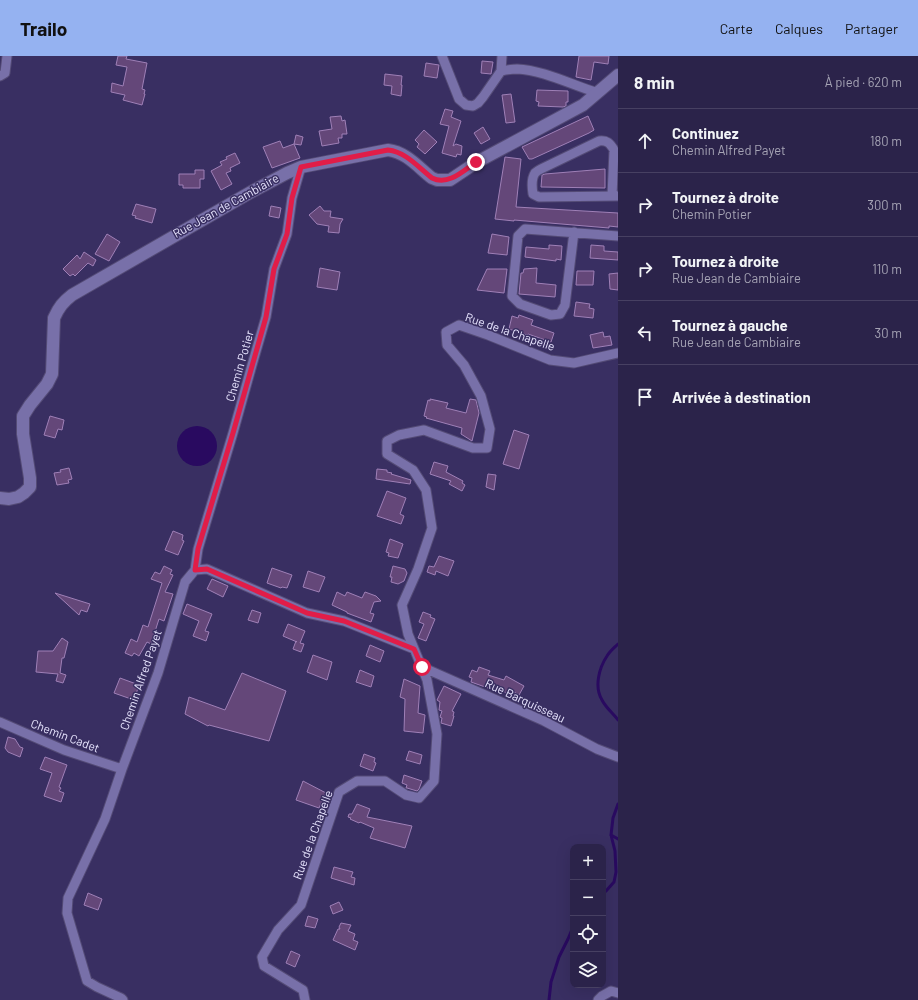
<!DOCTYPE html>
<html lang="fr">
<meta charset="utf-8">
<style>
:root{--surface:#2b234a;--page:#332b51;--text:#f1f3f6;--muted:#a6a4b5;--line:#474062;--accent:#95b2f1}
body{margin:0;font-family:Barlow,sans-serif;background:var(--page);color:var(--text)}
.controls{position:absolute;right:12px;bottom:12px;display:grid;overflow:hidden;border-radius:8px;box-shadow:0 4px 16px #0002}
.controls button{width:36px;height:36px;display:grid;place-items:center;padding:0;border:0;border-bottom:1px solid var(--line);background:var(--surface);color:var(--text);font:20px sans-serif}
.stop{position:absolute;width:12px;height:12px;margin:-9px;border:3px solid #e11d48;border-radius:50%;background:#fff}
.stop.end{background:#e11d48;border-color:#fff;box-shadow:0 1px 4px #0008}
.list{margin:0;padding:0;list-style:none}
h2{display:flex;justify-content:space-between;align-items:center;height:52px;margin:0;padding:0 16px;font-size:17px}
h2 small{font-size:13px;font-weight:400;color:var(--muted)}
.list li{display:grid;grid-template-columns:26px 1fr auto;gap:12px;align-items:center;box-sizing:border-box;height:64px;padding:0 16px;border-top:1px solid var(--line)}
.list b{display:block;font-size:15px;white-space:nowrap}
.list p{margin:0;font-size:13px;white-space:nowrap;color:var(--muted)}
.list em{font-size:13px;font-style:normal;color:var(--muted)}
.icon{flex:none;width:22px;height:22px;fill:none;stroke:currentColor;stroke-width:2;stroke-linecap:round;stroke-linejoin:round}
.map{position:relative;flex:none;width:618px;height:944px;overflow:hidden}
header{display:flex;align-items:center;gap:24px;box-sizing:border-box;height:56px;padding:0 20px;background:var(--accent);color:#111}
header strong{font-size:19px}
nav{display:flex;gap:22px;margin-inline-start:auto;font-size:14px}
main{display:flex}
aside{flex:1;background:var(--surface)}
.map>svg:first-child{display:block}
</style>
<header>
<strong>Trailo</strong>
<nav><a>Carte</a><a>Calques</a><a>Partager</a></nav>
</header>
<main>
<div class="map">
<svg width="618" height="944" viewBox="0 0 618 944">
<rect width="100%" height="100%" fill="#392f62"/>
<path fill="#290a60" d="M177 390a20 20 0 1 1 40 0a20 20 0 1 1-40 0Z"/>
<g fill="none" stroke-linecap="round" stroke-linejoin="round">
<path stroke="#290a60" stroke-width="3" d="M 618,588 C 614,592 610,595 607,600 C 599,612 594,631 602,644 C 606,652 613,657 618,664
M 611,779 L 618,783
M 603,837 L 606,835 L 614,826 L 616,816 L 615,795 L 611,779 L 613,762 L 618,748
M 549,944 L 551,926 L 559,901 L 568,883 L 573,871"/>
</g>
<path fill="#644779" stroke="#9f80b7" d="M 118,0 L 127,0 L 126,3 L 147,7 L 142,33 L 145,34 L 144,38 L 145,38 L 142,49 L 123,44 L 125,39 L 111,36 L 112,27 L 123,30 L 127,11 L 116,9 Z
M 579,0 L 609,0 L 608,8 L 594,6 L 591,24 L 576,21 Z
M 482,5 L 493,6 L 491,18 L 481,17 Z
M 426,7 L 439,9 L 437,22 L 424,20 Z
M 385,18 L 402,20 L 401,29 L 402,29 L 401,40 L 391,38 L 392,30 L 384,29 Z
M 537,34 L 568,35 L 568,46 L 566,46 L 566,50 L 563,51 L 538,50 L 539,46 L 536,45 Z
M 511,38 L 515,66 L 506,67 L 502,39 Z
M 445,53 L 453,55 L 451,61 L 461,65 L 453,90 L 456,88 L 462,90 L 461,99 L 457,98 L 456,101 L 442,97 L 449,70 L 440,68 Z
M 341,60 L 342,65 L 345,64 L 347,78 L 342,78 L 342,82 L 338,82 L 339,87 L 322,90 L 319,75 L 332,73 L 330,61 Z
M 588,60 L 594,74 L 589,77 L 532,103 L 529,103 L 522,91 Z
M 483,71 L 490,83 L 481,88 L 474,77 Z
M 424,74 L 437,86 L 425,98 L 417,91 L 419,88 L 415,84 Z
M 296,79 L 303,81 L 301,89 L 294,88 L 300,102 L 272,112 L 263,91 L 280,85 L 283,92 L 294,88 Z
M 235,97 L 240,107 L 230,112 L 231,115 L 226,117 L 232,128 L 221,134 L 211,115 L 222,109 L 220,106 L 227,103 L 226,101 Z
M 505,101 L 521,103 L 516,151 L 618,157 L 618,171 L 609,170 L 609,172 L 514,164 L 514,165 L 495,163 Z
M 605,113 L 605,132 L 541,131 L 542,119 L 545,118 Z
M 195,114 L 204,114 L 204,123 L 200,123 L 200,132 L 183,132 L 183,129 L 179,129 L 179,118 L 195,118 Z
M 136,148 L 156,153 L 152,167 L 135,162 L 136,160 L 132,159 Z
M 271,150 L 281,152 L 279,162 L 269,160 Z
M 320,150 L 324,155 L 331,155 L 330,161 L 343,163 L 340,168 L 339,177 L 328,176 L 329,170 L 317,168 L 309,159 Z
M 107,178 L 120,186 L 109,205 L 95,198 Z
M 492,178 L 509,181 L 507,199 L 488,197 Z
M 549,189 L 562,190 L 561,204 L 556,203 L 556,205 L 525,201 L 526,191 L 549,193 Z
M 591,189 L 604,190 L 604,195 L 618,196 L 618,204 L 590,202 Z
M 84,196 L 96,204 L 93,210 L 88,207 L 75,220 L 73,218 L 70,220 L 63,213 L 77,199 L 80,203 Z
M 320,212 L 340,216 L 337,234 L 317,231 Z
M 537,212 L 536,227 L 556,229 L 555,241 L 519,238 L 521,217 L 523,217 L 524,213 Z
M 487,213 L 507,213 L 504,237 L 477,234 Z
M 577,215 L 594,215 L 593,229 L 576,229 Z
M 618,217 L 618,234 L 610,233 L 609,218 Z
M 576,246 L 590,248 L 589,252 L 594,253 L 593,262 L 574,260 Z
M 519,259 L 533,264 L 531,269 L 554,277 L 551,286 L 528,278 L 527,279 L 509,273 L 512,260 L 518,262 Z
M 603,276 L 604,281 L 610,280 L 612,289 L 593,292 L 590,279 Z
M 430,343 L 448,347 L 446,352 L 466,357 L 470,343 L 476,344 L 479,357 L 472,385 L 461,378 L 462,372 L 426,362 L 427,361 L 424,360 L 428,344 L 430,345 Z
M 50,360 L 64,364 L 62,374 L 58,373 L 55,382 L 44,379 Z
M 514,374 L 529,379 L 519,413 L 503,408 Z
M 434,406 L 448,410 L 446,416 L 463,425 L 462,427 L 465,429 L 462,435 L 449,428 L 451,425 L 430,418 Z
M 69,412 L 72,423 L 68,424 L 69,427 L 57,429 L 54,417 L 61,416 L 60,414 Z
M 377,413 L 387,414 L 387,416 L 392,417 L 391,418 L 411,424 L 410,428 L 376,423 Z
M 488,418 L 496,419 L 494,434 L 486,431 Z
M 387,435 L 406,442 L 400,458 L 404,460 L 401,468 L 377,460 Z
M 173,475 L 183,479 L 182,484 L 184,485 L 178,499 L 165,494 Z
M 390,483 L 403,488 L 398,502 L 388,500 L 389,497 L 386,496 Z
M 439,500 L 454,505 L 448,520 L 436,515 L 435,519 L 427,516 L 429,510 L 434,511 Z
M 164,510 L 172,514 L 170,518 L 173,519 L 165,536 L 173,538 L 164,565 L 159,563 L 151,588 L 147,586 L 139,600 L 134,597 L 132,600 L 125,597 L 131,583 L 137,586 L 143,569 L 148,571 L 162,527 L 151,523 L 155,516 L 160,518 Z
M 393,510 L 405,513 L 407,517 L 404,525 L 398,528 L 391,526 L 392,521 L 390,521 Z
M 272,512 L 292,519 L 287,532 L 282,531 L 281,532 L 267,527 Z
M 308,515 L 325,521 L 319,536 L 303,531 Z
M 212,523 L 228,530 L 223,541 L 207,533 Z
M 337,536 L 345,540 L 347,536 L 362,542 L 365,536 L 376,540 L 381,545 L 374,546 L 370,557 L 374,558 L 371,566 L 347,557 L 347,556 L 332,549 Z
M 55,537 L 90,548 L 87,556 L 81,554 L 79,559 Z
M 187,548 L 212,558 L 205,575 L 209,576 L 206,585 L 193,580 L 199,565 L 183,558 Z
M 252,554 L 261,557 L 258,567 L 248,564 Z
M 423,556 L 431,559 L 430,561 L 435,563 L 426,585 L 418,582 L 424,568 L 419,566 Z
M 288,568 L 305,575 L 300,587 L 304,588 L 301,596 L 293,593 L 296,585 L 297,586 L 283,580 Z
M 62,582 L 68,586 L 64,602 L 62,602 L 60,617 L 66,619 L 63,627 L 56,625 L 58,618 L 36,616 L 38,595 L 53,595 Z
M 370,589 L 384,595 L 380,606 L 366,600 Z
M 313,599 L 332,606 L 327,624 L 307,616 Z
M 479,611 L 490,615 L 488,619 L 504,624 L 506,620 L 524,630 L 519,639 L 514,636 L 512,640 L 490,628 L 488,632 L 471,626 L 472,622 L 469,621 L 472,614 L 477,616 Z
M 360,614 L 374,620 L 371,631 L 356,626 Z
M 242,617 L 286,635 L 269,685 L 209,669 L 208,670 L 185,658 L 189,641 L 225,654 Z
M 120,622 L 139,629 L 134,644 L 114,637 Z
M 404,623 L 420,630 L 418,657 L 425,659 L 423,677 L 404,675 L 405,643 L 400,641 Z
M 444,630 L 461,638 L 452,655 L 454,656 L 453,660 L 454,660 L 451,670 L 441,667 L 442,662 L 440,661 L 442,655 L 439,654 L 440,646 L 437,644 Z
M 8,681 L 15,683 L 20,691 L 23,692 L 20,701 L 8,696 L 5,692 Z
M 409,695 L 422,699 L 420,708 L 406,704 Z
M 364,698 L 375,702 L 374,706 L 376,707 L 373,715 L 360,710 Z
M 45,701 L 67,709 L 59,731 L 61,732 L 59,735 L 64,737 L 61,746 L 44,740 L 52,717 L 40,713 Z
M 404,719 L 422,725 L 419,733 L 417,735 L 407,732 L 406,732 L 407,729 L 402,727 Z
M 303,725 L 326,737 L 319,752 L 296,744 Z
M 357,748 L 370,753 L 367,761 L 412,770 L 405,792 L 370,782 L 374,772 L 360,766 L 359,767 L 350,763 L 351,762 L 348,761 L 349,758 L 352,758 Z
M 334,811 L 353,816 L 351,821 L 355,822 L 354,829 L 331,822 Z
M 88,837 L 102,843 L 98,854 L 84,849 Z
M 339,846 L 343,854 L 333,858 L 330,850 Z
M 308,860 L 318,863 L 315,872 L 305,870 Z
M 341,867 L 351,869 L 348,875 L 355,878 L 353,884 L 358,886 L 355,894 L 333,884 L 338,873 L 340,873 L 339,871 Z
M 291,895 L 300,899 L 295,911 L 286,907 Z"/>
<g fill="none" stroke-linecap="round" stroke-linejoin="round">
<defs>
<path id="minor" d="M 442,0 L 459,43 L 466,49 L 473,50 L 478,47 L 483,41 L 501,15 C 506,14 511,13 517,13 C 543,14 572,29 598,37
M 501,15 L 502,0
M 0,20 L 5,17 L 7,0
M 612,140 L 614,94 C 610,87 607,84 599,85 L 541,113 C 539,114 537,115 535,117 C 531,123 532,132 533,138 L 539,141 L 618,140
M 574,176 L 565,249 L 560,258 L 551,259 L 520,248 L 512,240 L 518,180 L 525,173 L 618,180
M 195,514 L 198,493 L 233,377 L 252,309 L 266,261 L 274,213 L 287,178 L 292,142 L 301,111
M 422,611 L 544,665 L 597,693 L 618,701
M 0,666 L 64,694 L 122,713
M 123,944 L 121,942 L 97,931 L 87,925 L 67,857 L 68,842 L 105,763 L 122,713 L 158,617 L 185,526 L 195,514 L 207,513 L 307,557 L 344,565 L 414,593
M 305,944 L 303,934 L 264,910 L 262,901 L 278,874 L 301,849 L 339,736 L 357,725 L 385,725 L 406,739 L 419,742 L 434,725 L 437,678 L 427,624 L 408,578 L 402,549 L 418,513 L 432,472 L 426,434 L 413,414 L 387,398 L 387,385 L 399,379 L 424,374 L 473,392 L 487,392 L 490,373 L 481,340 L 464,309 L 447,289 L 446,276 L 459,269 L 488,279 L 550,304 L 574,307 L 618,297
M 598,944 L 602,940 L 611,935 L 618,937"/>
<path id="secondary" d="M 0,442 L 9,443 L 18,441 L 24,437 L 30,431 L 30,422 L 23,378 L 23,360 L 30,349 L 47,328 L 52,318 L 54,262 C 59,251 63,246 72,239 L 251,136 L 287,117 L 301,111 L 388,94 C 406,96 418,111 432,122 L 437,124 L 450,124 L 477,106 L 583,49 L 618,19"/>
</defs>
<use href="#minor" stroke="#544b76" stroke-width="11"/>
<use href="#secondary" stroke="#544b76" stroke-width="14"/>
<use href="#minor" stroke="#7870a9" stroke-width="9"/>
<use href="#secondary" stroke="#7870a9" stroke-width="12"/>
</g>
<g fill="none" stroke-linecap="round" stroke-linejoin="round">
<path stroke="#e11d48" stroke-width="5" d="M 422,611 L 414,593 L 344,565 L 307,557 L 207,513 L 195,514 L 198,493 L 233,377 L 266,261 L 274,213 L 287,178 L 292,142 L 301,111 L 388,94 C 406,96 418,111 432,122 C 448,130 463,115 476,106"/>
</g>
<g text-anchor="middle" stroke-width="3" stroke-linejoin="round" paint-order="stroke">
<g font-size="12" fill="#e7e4fe" stroke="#392f62">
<text transform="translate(226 150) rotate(-29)" y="4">Rue Jean de Cambiaire</text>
<text transform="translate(510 276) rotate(19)" y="4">Rue de la Chapelle</text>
<text transform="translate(240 310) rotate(-74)" y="4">Chemin Potier</text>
<text transform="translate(141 624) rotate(-71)" y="4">Chemin Alfred Payet</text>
<text transform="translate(525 645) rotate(25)" y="4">Rue Barquisseau</text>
<text transform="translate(65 680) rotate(21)" y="4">Chemin Cadet</text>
<text transform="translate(313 779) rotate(-70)" y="4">Rue de la Chapelle</text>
</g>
</g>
</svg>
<div class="controls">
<button>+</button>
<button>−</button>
<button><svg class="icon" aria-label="locate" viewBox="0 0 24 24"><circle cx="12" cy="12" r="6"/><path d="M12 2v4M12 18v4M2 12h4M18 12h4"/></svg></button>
<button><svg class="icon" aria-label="layers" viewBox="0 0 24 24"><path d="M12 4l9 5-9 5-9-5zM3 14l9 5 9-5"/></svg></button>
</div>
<div class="stop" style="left:422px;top:611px"></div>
<div class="stop end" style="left:476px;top:106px"></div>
</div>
<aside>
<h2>8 min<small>À pied · 620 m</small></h2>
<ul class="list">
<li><svg class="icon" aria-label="ahead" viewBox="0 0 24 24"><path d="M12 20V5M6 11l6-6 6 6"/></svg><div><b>Continuez</b><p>Chemin Alfred Payet</p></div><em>180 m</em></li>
<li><svg class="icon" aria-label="right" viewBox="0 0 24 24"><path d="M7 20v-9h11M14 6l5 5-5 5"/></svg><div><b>Tournez à droite</b><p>Chemin Potier</p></div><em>300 m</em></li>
<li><svg class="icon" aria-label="right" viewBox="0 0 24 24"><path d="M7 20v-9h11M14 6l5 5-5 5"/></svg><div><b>Tournez à droite</b><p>Rue Jean de Cambiaire</p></div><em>110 m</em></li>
<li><svg class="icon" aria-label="left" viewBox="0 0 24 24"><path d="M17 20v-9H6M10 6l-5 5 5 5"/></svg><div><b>Tournez à gauche</b><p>Rue Jean de Cambiaire</p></div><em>30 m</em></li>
<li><svg class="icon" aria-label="arrive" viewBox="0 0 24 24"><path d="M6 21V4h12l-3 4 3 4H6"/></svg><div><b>Arrivée à destination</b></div></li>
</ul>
</aside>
</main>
